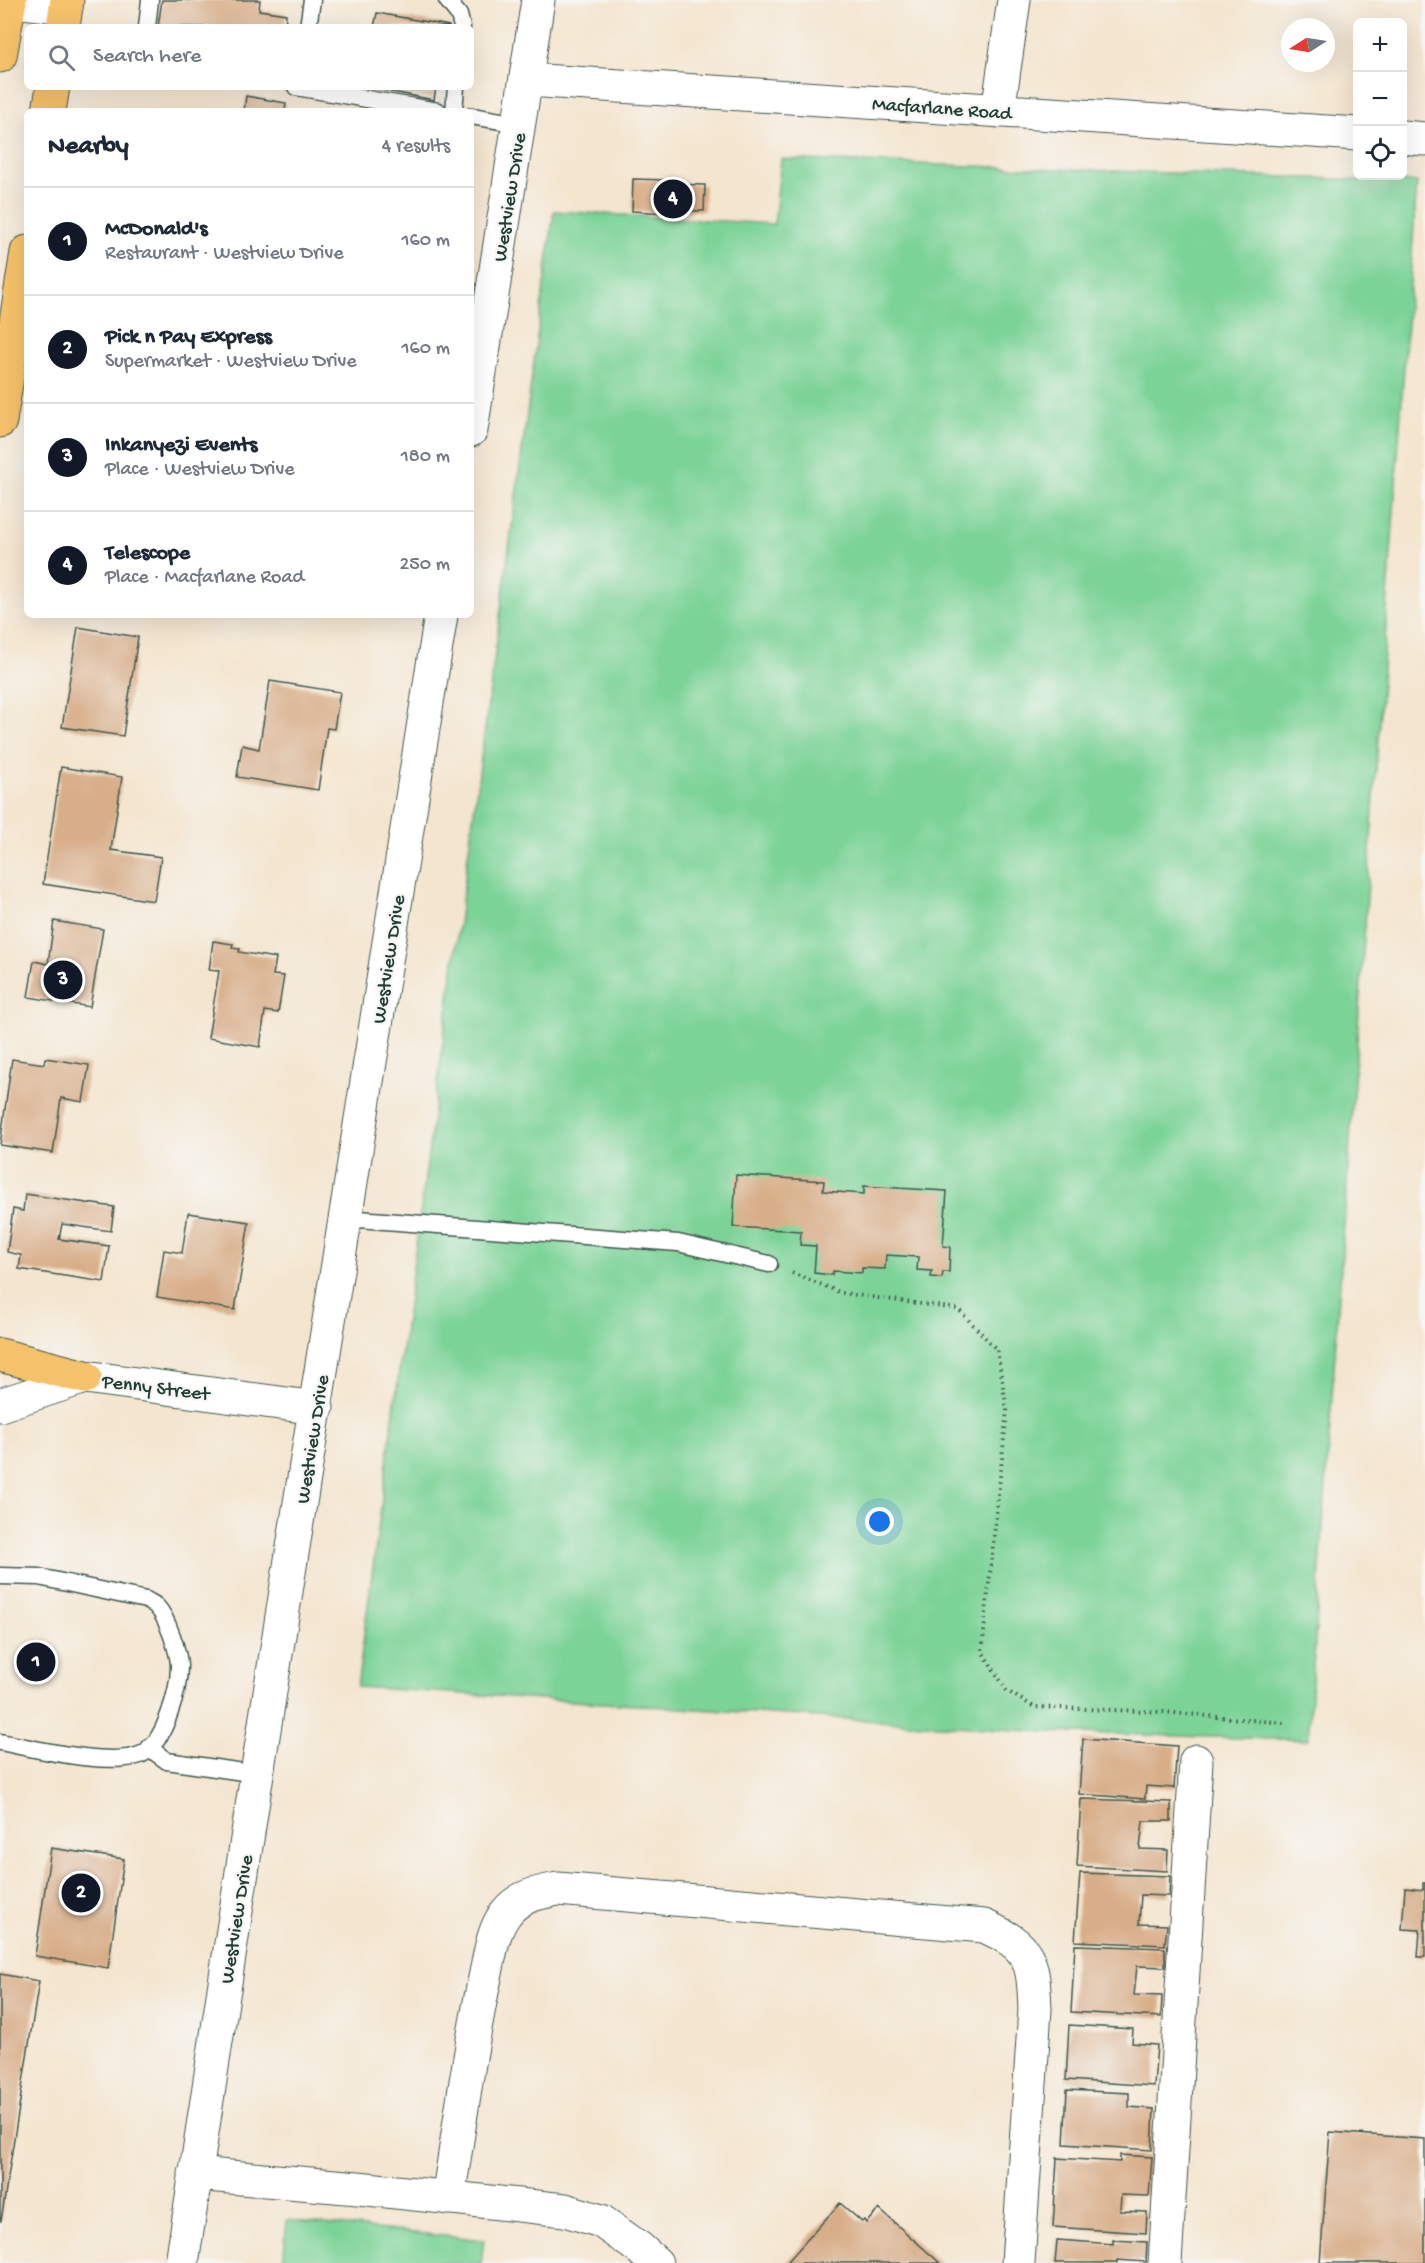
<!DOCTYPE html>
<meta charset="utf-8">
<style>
:root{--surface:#fff;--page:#f2f2f3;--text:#1f2937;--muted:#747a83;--line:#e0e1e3;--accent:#111827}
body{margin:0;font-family:"Gochi Hand",sans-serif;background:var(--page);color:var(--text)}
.controls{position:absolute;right:18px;top:18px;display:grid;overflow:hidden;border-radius:9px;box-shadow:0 6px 24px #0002}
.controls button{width:54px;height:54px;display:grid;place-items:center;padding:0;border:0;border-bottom:2px solid var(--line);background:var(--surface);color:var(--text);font:30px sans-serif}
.compass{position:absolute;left:1281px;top:18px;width:54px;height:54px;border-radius:50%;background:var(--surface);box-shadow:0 6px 24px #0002;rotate:258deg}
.you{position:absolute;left:880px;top:1522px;width:21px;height:21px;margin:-15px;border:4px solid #fff;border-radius:50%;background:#1a73e8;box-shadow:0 0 0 9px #1a73e833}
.badge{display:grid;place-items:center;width:39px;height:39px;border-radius:50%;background:var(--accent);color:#fff;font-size:20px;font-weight:700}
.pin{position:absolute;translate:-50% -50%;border:3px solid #fff;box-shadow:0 2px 6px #0006}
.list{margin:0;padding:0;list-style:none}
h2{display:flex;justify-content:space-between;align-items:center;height:78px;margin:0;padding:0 24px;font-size:26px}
h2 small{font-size:20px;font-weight:400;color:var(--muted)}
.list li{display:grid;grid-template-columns:39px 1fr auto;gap:18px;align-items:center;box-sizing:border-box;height:108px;padding:0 24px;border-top:2px solid var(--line)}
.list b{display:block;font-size:22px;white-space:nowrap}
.list p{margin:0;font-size:20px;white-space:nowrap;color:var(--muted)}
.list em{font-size:20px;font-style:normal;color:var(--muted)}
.icon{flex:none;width:33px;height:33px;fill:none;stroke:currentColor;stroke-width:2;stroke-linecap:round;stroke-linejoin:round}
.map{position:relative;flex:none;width:1425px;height:2263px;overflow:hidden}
.search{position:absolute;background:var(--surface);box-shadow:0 6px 24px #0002;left:24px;top:24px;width:450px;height:66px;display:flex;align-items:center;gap:15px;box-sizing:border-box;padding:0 21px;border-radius:9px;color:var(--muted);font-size:22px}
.panel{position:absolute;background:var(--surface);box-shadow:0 6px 24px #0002;left:24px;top:108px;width:450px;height:510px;border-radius:9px}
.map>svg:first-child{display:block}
</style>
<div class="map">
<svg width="1425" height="2263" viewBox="0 0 1425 2263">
<rect width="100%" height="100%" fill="#f6f6f2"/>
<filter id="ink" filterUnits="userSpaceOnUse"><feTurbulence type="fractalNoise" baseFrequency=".0167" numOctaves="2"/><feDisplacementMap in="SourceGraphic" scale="12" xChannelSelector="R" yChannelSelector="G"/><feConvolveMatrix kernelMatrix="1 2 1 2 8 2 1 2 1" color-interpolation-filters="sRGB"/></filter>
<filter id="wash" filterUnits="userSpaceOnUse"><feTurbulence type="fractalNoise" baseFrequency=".008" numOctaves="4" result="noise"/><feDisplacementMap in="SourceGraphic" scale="24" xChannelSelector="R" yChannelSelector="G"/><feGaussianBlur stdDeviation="1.35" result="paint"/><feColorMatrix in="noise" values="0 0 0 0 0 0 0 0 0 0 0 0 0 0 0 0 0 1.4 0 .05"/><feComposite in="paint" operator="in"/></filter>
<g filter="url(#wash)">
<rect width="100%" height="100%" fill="#f4e5cf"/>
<path fill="#7cd397" stroke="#4e8866" stroke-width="1.5" d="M 781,159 L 1417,182 L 1308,1740 L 1048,1732 L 357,1687 L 554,211 L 774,224 Z
M 287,2220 L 484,2240 L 481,2263 L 283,2263 Z"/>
<g id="blocks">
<path fill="#d8ae89" d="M 162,0 L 260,0 L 259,10 L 286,14 L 285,27 L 158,27 Z
M 377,13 L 449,26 L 449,27 L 374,27 Z
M 368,87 L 436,87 L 434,100 Z
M 246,96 L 286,103 L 285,111 L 244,111 Z
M 633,179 L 668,180 L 668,184 L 705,185 L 704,211 L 665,210 L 665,213 L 632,211 Z
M 78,627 L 138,637 L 123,736 L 62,727 Z
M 270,681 L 340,692 L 334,729 L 327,728 L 318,790 L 237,777 L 242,745 L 259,749 Z
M 61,767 L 122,777 L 111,850 L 161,857 L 154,901 L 43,884 Z
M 54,921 L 103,929 L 90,1007 L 28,997 L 34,961 L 48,964 Z
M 213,941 L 233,944 L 232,948 L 240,949 L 239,952 L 276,958 L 273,975 L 284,976 L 278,1013 L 265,1011 L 260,1047 L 208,1038 L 219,971 L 209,970 Z
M 45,1058 L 89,1065 L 83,1102 L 61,1098 L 53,1153 L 0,1145 L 12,1059 L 44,1064 Z
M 736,1175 L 824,1181 L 823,1191 L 864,1194 L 864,1186 L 947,1191 L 943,1246 L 950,1247 L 949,1272 L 943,1272 L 942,1278 L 931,1277 L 932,1271 L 917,1270 L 918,1257 L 886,1255 L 885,1269 L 862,1268 L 862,1273 L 833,1271 L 832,1275 L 814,1273 L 816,1246 L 800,1245 L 801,1231 L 733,1227 Z
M 25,1194 L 114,1207 L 111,1231 L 62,1224 L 59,1239 L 109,1246 L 104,1282 L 19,1269 L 21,1255 L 7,1252 L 13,1209 L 23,1211 Z
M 188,1213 L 249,1222 L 235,1310 L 157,1297 L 164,1250 L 182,1253 Z
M 1083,1739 L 1177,1746 L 1174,1788 L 1146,1786 L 1145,1799 L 1079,1794 Z
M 1081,1799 L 1171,1802 L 1171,1821 L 1143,1821 L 1140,1849 L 1168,1850 L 1167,1871 L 1077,1866 Z
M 51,1848 L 124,1859 L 108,1968 L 35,1956 Z
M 1080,1873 L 1170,1876 L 1169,1896 L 1141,1895 L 1139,1924 L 1167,1925 L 1165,1945 L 1075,1941 Z
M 1423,1883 L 1425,1883 L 1425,1957 L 1418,1957 L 1420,1930 L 1402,1929 L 1405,1888 L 1423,1890 Z
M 1075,1945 L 1165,1948 L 1165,1967 L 1137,1966 L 1134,1995 L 1162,1996 L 1161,2017 L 1071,2012 Z
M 0,1974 L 39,1981 L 1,2221 L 0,2221 Z
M 1069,2025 L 1133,2029 L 1132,2043 L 1157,2045 L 1154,2086 L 1066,2080 Z
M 1067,2090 L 1129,2093 L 1129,2107 L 1154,2109 L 1152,2150 L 1064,2144 Z
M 1330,2132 L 1425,2139 L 1425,2263 L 1320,2263 Z
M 1120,2155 L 1152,2157 L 1149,2196 L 1121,2195 L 1120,2211 L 1147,2212 L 1146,2233 L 1053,2227 L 1057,2158 L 1120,2162 Z
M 840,2203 L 862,2222 L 864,2220 L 866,2223 L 879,2209 L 940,2263 L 789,2263 L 788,2261 Z
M 1057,2240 L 1113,2244 L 1113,2240 L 1147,2242 L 1146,2262 L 1117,2260 L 1117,2263 L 1055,2263 Z"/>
</g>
</g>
<g filter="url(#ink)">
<use href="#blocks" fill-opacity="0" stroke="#3f564b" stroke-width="1.5"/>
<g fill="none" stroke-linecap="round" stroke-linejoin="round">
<defs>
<path id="service" d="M 447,0 L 459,15 L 462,27
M 147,27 L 150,0
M 308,27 L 312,0
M 296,87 L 438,111
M 454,111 L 456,87
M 471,116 L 520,124
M 345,1218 L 678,1243 L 769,1264
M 0,1576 L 39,1577 L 146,1600 C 149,1602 155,1604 157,1607 C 167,1617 179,1653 179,1666 C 179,1690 165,1740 144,1753 C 116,1769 32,1748 0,1742
M 149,1748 L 167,1761 L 257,1774"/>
<path id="minor" d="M 6,0 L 66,7
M 527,80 L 1358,134
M 998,111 L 1014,0
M 1402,137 L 1425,139
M 471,430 L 538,0
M 0,1405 L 85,1377 L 317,1408
M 195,2174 L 358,2188 L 565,2210 L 601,2221 L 639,2248 L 656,2263
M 448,2198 C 460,2125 469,2050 485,1978 C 490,1956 492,1931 506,1913 C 519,1896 537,1893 558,1889 L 984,1926 C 1031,1947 1033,1959 1035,2009 L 1018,2263
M 182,2263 L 257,1774 L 441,615
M 1165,2263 L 1196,1761"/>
<path id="primary" d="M 63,27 L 67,0
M 0,56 L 10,0
M 49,111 L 53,87
M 0,421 L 27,252
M 0,1355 L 85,1377"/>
</defs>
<use href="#service" stroke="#3f564b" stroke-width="19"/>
<use href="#minor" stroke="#3f564b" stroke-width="35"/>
<use href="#primary" stroke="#3f564b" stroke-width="35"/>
<path stroke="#3f564b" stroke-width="4" stroke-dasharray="1.5 4.5" stroke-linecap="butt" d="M 792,1273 L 842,1293 L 958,1309 L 997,1350 L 1007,1410 L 982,1651 L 1007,1691 L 1034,1707 L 1164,1712 L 1285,1723"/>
<use href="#service" stroke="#fff" stroke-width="16"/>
<use href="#minor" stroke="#fff" stroke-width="33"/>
<use href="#primary" stroke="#f5c16b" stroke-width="33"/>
</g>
</g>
<g text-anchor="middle" stroke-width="4.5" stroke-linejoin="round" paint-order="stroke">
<g font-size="20" fill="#1f3d34" stroke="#f6f6f2">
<text transform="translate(942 107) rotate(4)" y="7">Macfarlane Road</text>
<text transform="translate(508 197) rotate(-81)" y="7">Westview Drive</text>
<text transform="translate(387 959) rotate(-81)" y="7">Westview Drive</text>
<text transform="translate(156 1386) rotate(7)" y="7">Penny Street</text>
<text transform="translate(311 1439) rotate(-81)" y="7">Westview Drive</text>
<text transform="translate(235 1919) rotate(-81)" y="7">Westview Drive</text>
</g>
</g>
</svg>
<div class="controls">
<button>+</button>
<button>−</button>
<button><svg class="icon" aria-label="locate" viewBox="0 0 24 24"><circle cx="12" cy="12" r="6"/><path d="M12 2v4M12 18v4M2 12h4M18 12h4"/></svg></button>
</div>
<svg class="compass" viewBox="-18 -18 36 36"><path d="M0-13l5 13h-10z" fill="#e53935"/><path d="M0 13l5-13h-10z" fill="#747a83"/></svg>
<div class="you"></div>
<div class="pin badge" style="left:36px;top:1662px">1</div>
<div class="pin badge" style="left:81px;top:1893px">2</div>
<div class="pin badge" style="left:63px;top:980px">3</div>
<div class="pin badge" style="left:673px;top:199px">4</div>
<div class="search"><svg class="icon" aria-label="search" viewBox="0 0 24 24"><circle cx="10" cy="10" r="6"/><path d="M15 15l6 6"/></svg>Search here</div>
<section class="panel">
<h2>Nearby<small>4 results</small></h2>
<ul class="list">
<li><span class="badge">1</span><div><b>McDonald's</b><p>Restaurant · Westview Drive</p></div><em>160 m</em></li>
<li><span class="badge">2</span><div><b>Pick n Pay Express</b><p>Supermarket · Westview Drive</p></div><em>160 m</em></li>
<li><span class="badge">3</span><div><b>Inkanyezi Events</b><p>Place · Westview Drive</p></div><em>180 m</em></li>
<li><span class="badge">4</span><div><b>Telescope</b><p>Place · Macfarlane Road</p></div><em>250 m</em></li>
</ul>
</section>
</div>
